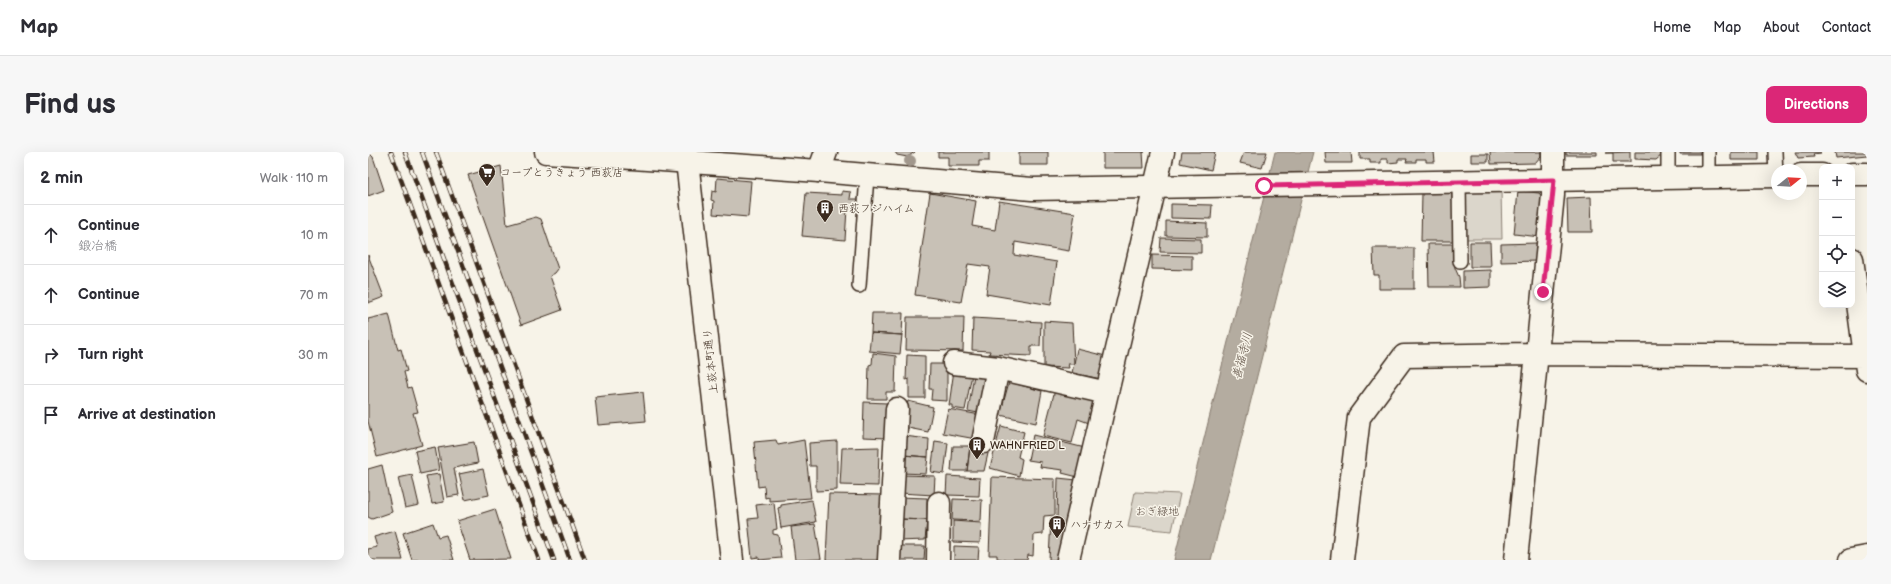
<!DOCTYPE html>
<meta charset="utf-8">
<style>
:root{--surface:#fff;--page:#f7f7f7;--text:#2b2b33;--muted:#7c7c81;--line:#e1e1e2;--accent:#db2777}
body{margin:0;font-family:"Balsamiq Sans","Klee One",sans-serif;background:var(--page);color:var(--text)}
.controls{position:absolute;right:12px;top:12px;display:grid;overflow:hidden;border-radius:8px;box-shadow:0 4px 16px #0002}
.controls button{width:36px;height:36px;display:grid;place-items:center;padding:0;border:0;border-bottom:1px solid var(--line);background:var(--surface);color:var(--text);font:20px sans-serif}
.compass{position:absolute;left:1403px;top:12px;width:36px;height:36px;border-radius:50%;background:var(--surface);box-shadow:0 4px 16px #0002;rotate:72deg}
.stop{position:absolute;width:12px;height:12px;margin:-9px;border:3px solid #db2777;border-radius:50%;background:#fff}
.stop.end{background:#db2777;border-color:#fff;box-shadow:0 1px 4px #0008}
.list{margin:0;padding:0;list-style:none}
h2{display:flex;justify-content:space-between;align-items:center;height:52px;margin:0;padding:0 16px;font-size:17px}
h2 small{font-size:13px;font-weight:400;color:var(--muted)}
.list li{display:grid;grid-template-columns:26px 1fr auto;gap:12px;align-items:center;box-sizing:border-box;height:60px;padding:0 16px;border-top:1px solid var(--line)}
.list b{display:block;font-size:15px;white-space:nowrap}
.list p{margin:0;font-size:13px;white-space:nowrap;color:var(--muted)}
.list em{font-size:13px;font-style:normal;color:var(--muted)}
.icon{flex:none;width:22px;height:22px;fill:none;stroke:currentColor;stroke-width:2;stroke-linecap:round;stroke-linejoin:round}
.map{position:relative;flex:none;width:1499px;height:408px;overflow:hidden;border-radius:8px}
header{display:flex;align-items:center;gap:24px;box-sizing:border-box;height:56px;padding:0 20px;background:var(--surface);border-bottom:1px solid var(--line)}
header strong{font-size:19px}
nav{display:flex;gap:22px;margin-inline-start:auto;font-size:14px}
.intro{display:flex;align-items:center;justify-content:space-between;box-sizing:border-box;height:96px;padding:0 24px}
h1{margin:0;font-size:28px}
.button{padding:10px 18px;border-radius:8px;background:var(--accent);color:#fff;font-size:14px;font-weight:700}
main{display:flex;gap:24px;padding:0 24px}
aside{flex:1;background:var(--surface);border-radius:8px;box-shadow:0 4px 16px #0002}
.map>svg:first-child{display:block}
</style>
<header>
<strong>Map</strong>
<nav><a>Home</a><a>Map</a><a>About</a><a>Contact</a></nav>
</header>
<div class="intro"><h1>Find us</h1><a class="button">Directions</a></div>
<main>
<aside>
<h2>2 min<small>Walk · 110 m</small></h2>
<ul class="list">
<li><svg class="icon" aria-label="ahead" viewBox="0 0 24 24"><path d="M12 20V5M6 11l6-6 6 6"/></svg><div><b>Continue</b><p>鍛冶橋</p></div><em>10 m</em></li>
<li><svg class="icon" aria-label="ahead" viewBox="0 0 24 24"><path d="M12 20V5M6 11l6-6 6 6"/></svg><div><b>Continue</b></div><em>70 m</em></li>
<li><svg class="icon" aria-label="right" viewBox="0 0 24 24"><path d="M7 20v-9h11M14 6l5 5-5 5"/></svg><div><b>Turn right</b></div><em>30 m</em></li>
<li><svg class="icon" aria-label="arrive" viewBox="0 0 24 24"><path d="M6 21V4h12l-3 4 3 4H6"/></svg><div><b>Arrive at destination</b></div></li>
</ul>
</aside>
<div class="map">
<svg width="1499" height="408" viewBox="0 0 1499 408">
<rect width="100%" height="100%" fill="#f7f3e8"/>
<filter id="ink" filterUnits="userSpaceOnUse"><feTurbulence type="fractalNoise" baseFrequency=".025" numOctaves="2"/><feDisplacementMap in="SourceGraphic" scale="8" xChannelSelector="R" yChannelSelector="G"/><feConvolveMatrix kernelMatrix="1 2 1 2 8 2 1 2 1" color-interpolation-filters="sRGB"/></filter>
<g filter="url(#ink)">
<path fill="#dbd6cb" stroke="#8b8074" d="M 1133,38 L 1134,87 L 1097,87 L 1097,39 Z
M 767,340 L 812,342 L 804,379 L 760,375 Z"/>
<path fill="#b4aca0" stroke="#84786c" d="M 907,0 L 945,0 L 843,408 L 806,408 Z"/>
<path fill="#c8c1b6" stroke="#3b2a1e" d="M 0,0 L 5,5 L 16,38 L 0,44 Z
M 527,0 L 547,0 L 539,5 L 529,3 Z
M 570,0 L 621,0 L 621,9 L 611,9 L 611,14 L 580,14 L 580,5 L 570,5 Z
M 651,0 L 680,0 L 680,13 L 651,13 Z
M 735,0 L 777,0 L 775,0 L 776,16 L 735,16 Z
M 814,0 L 847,0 L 843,18 L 812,11 Z
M 876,0 L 899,0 L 894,16 L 872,11 Z
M 957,0 L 983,0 L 984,11 L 958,11 Z
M 992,0 L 1066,0 L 1067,10 L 1058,10 L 1058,7 L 1048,7 L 1048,10 L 1038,10 L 1039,7 L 1030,7 L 1030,10 L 1020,11 L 1020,7 L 1013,7 L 1013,11 L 1002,11 L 1002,7 L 992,7 Z
M 1122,0 L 1173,0 L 1173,4 L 1167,11 L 1123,12 Z
M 1198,0 L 1229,0 L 1229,3 L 1198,3 Z
M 1262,0 L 1262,10 L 1245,10 L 1245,1 L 1237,1 Z
M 1267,0 L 1294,0 L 1294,3 L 1288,8 L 1267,7 Z
M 1312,0 L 1332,0 L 1332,2 L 1312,2 Z
M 1363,0 L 1391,0 L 1391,8 L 1363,8 Z
M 1427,0 L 1452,0 L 1453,1 L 1445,2 L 1446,5 L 1430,6 Z
M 1467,0 L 1499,0 L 1499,3 L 1468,6 Z
M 1103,2 L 1120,2 L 1120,10 L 1103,10 Z
M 133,14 L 139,73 L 168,65 L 173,67 L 190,117 L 187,121 L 182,124 L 194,158 L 153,173 L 100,23 Z
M 349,26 L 383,29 L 380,65 L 345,62 L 346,49 L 343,48 L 344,39 L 348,40 Z
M 474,39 L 483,40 L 482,47 L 491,47 L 491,58 L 479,57 L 477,88 L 434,84 L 438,41 L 474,43 Z
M 1150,39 L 1171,41 L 1176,47 L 1172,85 L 1146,82 Z
M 562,41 L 608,49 L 604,74 L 627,78 L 631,49 L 707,61 L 701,99 L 647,90 L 646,103 L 689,110 L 683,153 L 618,142 L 622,115 L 600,112 L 593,150 L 547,143 Z
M 1054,41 L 1084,41 L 1084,49 L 1087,49 L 1087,89 L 1053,89 Z
M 1223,45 L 1224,80 L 1200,80 L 1199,46 Z
M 803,52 L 844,53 L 843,67 L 803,66 Z
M 798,69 L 839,71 L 839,85 L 798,84 Z
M 793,86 L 833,87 L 833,101 L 792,100 Z
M 1102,90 L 1122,90 L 1123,115 L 1102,115 Z
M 1169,91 L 1169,109 L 1133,110 L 1133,92 Z
M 1060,92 L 1086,92 L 1087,116 L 1091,125 L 1092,135 L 1061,135 Z
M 1005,96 L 1046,96 L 1046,137 L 1011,137 L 1011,123 L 1006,123 Z
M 0,103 L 16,145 L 0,151 Z
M 784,103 L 824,104 L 824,118 L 784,117 Z
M 1123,118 L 1123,135 L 1095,136 L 1095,119 Z
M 504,161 L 535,161 L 534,183 L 503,181 Z
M 21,162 L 30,198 L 33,197 L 39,219 L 36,220 L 40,236 L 43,235 L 50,260 L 45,261 L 54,293 L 9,305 L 0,269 L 0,167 Z
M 539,165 L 596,165 L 595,199 L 538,198 Z
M 605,166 L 673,170 L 672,194 L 663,194 L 663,204 L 621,202 L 622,199 L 604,198 Z
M 676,169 L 704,171 L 706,212 L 700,212 L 701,216 L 676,215 Z
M 503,181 L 534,183 L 532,202 L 501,199 Z
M 709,197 L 742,205 L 733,227 L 704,221 Z
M 505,201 L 528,204 L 527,240 L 518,240 L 518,247 L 500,247 L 501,213 L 504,212 Z
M 539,203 L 557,204 L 557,246 L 541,246 L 541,227 L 538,228 Z
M 562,212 L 579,212 L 579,249 L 563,248 L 564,237 L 561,237 Z
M 586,218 L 604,222 L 597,258 L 584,256 L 584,253 L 581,253 Z
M 606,223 L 620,227 L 615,262 L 600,259 Z
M 641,230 L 674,239 L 668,271 L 632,263 Z
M 688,234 L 727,242 L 721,271 L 710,267 L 704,291 L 675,284 Z
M 275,240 L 278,269 L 230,273 L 227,245 Z
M 540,249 L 565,255 L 560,280 L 535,275 Z
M 496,250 L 519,251 L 519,286 L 495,285 Z
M 580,257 L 612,263 L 608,287 L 575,281 Z
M 633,274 L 656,280 L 650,305 L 654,307 L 651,324 L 622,316 Z
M 665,283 L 717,296 L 710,325 L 694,321 L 695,318 L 672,315 L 673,310 L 660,308 Z
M 536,284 L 561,287 L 560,305 L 535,303 Z
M 408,288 L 410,293 L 436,288 L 443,346 L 401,349 L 401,345 L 397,346 L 396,334 L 390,335 L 386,290 Z
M 469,289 L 469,338 L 448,339 L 448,314 L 442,314 L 441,291 Z
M 567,289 L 580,291 L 576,322 L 563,320 Z
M 106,290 L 110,311 L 86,316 L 91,343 L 79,345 L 70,296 Z
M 585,294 L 602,294 L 599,319 L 583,319 Z
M 67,295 L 71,318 L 52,322 L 47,299 Z
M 511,295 L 510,334 L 472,333 L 474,296 Z
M 602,295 L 621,297 L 616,319 L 599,319 Z
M 535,303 L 560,305 L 558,322 L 534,321 Z
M 14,313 L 24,360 L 4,367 L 0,365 L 0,317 Z
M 115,317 L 121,343 L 97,348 L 91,322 Z
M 71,322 L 76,350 L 64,352 L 58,324 Z
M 44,323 L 51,353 L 37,356 L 30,326 Z
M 533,323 L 567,324 L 566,343 L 532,341 Z
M 579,324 L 612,326 L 611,344 L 578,343 Z
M 624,325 L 687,327 L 687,363 L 676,364 L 675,382 L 666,383 L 665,404 L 660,403 L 659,408 L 638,408 L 629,406 L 629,403 L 621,403 Z
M 690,326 L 709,328 L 690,408 L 681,408 L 683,366 L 689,366 Z
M 461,342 L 517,343 L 511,408 L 458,408 Z
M 531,345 L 559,346 L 559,368 L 531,367 Z
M 585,347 L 614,348 L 613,369 L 584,368 Z
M 444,348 L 448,370 L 413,376 L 410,356 L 413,355 L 413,353 Z
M 406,351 L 409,377 L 405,378 L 405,382 L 410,383 L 413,406 L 391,408 L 391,405 L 384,406 L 380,367 L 390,366 L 388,353 Z
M 127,357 L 143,407 L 102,408 L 89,369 Z
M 531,367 L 559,368 L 557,388 L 530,389 Z
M 585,369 L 613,371 L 612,391 L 585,390 Z
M 65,371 L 70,385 L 78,383 L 86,408 L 44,408 L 35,381 Z
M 447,372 L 453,407 L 427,408 L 423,375 Z
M 27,379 L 35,408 L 0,408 L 0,397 L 9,395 L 6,385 Z
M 530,394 L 557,394 L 556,408 L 529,408 Z
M 586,394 L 611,395 L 610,408 L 586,408 Z"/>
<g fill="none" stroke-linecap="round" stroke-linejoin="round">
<defs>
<path id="service" d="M 1300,0 L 1300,26
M 1340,0 L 1340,25
M 1407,0 L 1408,24
M 1091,30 L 1092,109
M 491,134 L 499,24"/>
<path id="minor" d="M 318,0 L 364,408
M 451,19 L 458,0
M 1484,107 L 1499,218
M 586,211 L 630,216 L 739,241
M 615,290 L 630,216
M 521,408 L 529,257
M 570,408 L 571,351
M 700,408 L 795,0
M 974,408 L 991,265 L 1036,204 L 1170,202 L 1499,204
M 1148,408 L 1185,43 L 1185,0
M 1483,408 L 1499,405"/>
<path id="tertiary" d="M 178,0 L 451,19 L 664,37 L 1409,24
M 1484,22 L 1499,22
M 1433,23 L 1454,23"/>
</defs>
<use href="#service" stroke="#3b2a1e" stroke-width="16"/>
<use href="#minor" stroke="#3b2a1e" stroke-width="25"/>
<use href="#tertiary" stroke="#3b2a1e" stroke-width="25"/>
<use href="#service" stroke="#f7f3e8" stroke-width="13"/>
<use href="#minor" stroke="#f7f3e8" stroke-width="22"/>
<use href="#tertiary" stroke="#f7f3e8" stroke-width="22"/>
<defs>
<path id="rail" d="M 23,0 L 171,408
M 37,0 L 186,408
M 54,0 L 202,408
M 68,0 L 217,408"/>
</defs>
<use href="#rail" stroke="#3b2a1e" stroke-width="4.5"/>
<use href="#rail" stroke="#f7f3e8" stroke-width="3" stroke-dasharray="9" stroke-linecap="butt"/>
</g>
<circle fill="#a1978c" cx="542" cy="9" r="6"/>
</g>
<g fill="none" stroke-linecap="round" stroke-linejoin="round" filter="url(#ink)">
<path stroke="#db2777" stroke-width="5" d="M 896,34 L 1186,28 L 1175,140"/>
</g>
<defs>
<symbol id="supermarket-pin" viewBox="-11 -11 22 30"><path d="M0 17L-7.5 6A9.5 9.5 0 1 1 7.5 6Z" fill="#3b2a1e" stroke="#f7f3e8"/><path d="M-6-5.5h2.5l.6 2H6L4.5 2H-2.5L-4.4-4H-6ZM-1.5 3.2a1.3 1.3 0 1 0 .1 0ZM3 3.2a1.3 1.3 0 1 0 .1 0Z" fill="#fff"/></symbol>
<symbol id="building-pin" viewBox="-11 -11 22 30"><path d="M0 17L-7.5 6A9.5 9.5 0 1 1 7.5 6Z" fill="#3b2a1e" stroke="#f7f3e8"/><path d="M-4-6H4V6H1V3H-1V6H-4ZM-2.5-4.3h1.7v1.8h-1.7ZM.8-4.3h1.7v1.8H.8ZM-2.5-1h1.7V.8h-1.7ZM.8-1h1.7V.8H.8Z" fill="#fff"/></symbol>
</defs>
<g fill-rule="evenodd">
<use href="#supermarket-pin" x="109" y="10" width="20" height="27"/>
<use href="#building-pin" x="447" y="46" width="20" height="27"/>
<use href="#building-pin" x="599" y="283" width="20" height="27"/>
<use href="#building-pin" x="679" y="362" width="20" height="27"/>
</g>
<g text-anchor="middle" stroke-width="3" stroke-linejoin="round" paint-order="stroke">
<g font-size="11" fill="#3b2a1e" stroke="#f7f3e8" text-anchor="start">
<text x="132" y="24">コープとうきょう 西荻店</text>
<text x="470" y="60">西荻フジハイム</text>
<text x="622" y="297">WAHNFRIED L</text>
<text x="702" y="376">ハナサカス</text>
</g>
<g font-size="11" fill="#3b2a1e" stroke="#f7f3e8">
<text transform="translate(342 209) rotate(-96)" y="4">上荻本町通り</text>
</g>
<g font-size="11" fill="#5b4c41" stroke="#f7f3e8">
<text x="789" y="363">おぎ緑地</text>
</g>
<g font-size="12" font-style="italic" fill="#5f5145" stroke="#f7f3e8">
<text transform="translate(874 204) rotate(-76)" y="4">善福寺川</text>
</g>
</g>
</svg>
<div class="controls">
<button>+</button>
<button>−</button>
<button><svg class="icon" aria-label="locate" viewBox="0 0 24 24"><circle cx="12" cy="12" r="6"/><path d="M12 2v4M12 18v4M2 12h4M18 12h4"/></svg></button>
<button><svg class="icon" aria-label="layers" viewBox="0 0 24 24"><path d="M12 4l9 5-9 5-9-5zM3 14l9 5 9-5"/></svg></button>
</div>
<svg class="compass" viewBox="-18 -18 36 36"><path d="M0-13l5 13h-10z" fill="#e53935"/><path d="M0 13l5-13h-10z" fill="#7c7c81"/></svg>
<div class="stop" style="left:896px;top:34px"></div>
<div class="stop end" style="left:1175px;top:140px"></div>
</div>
</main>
